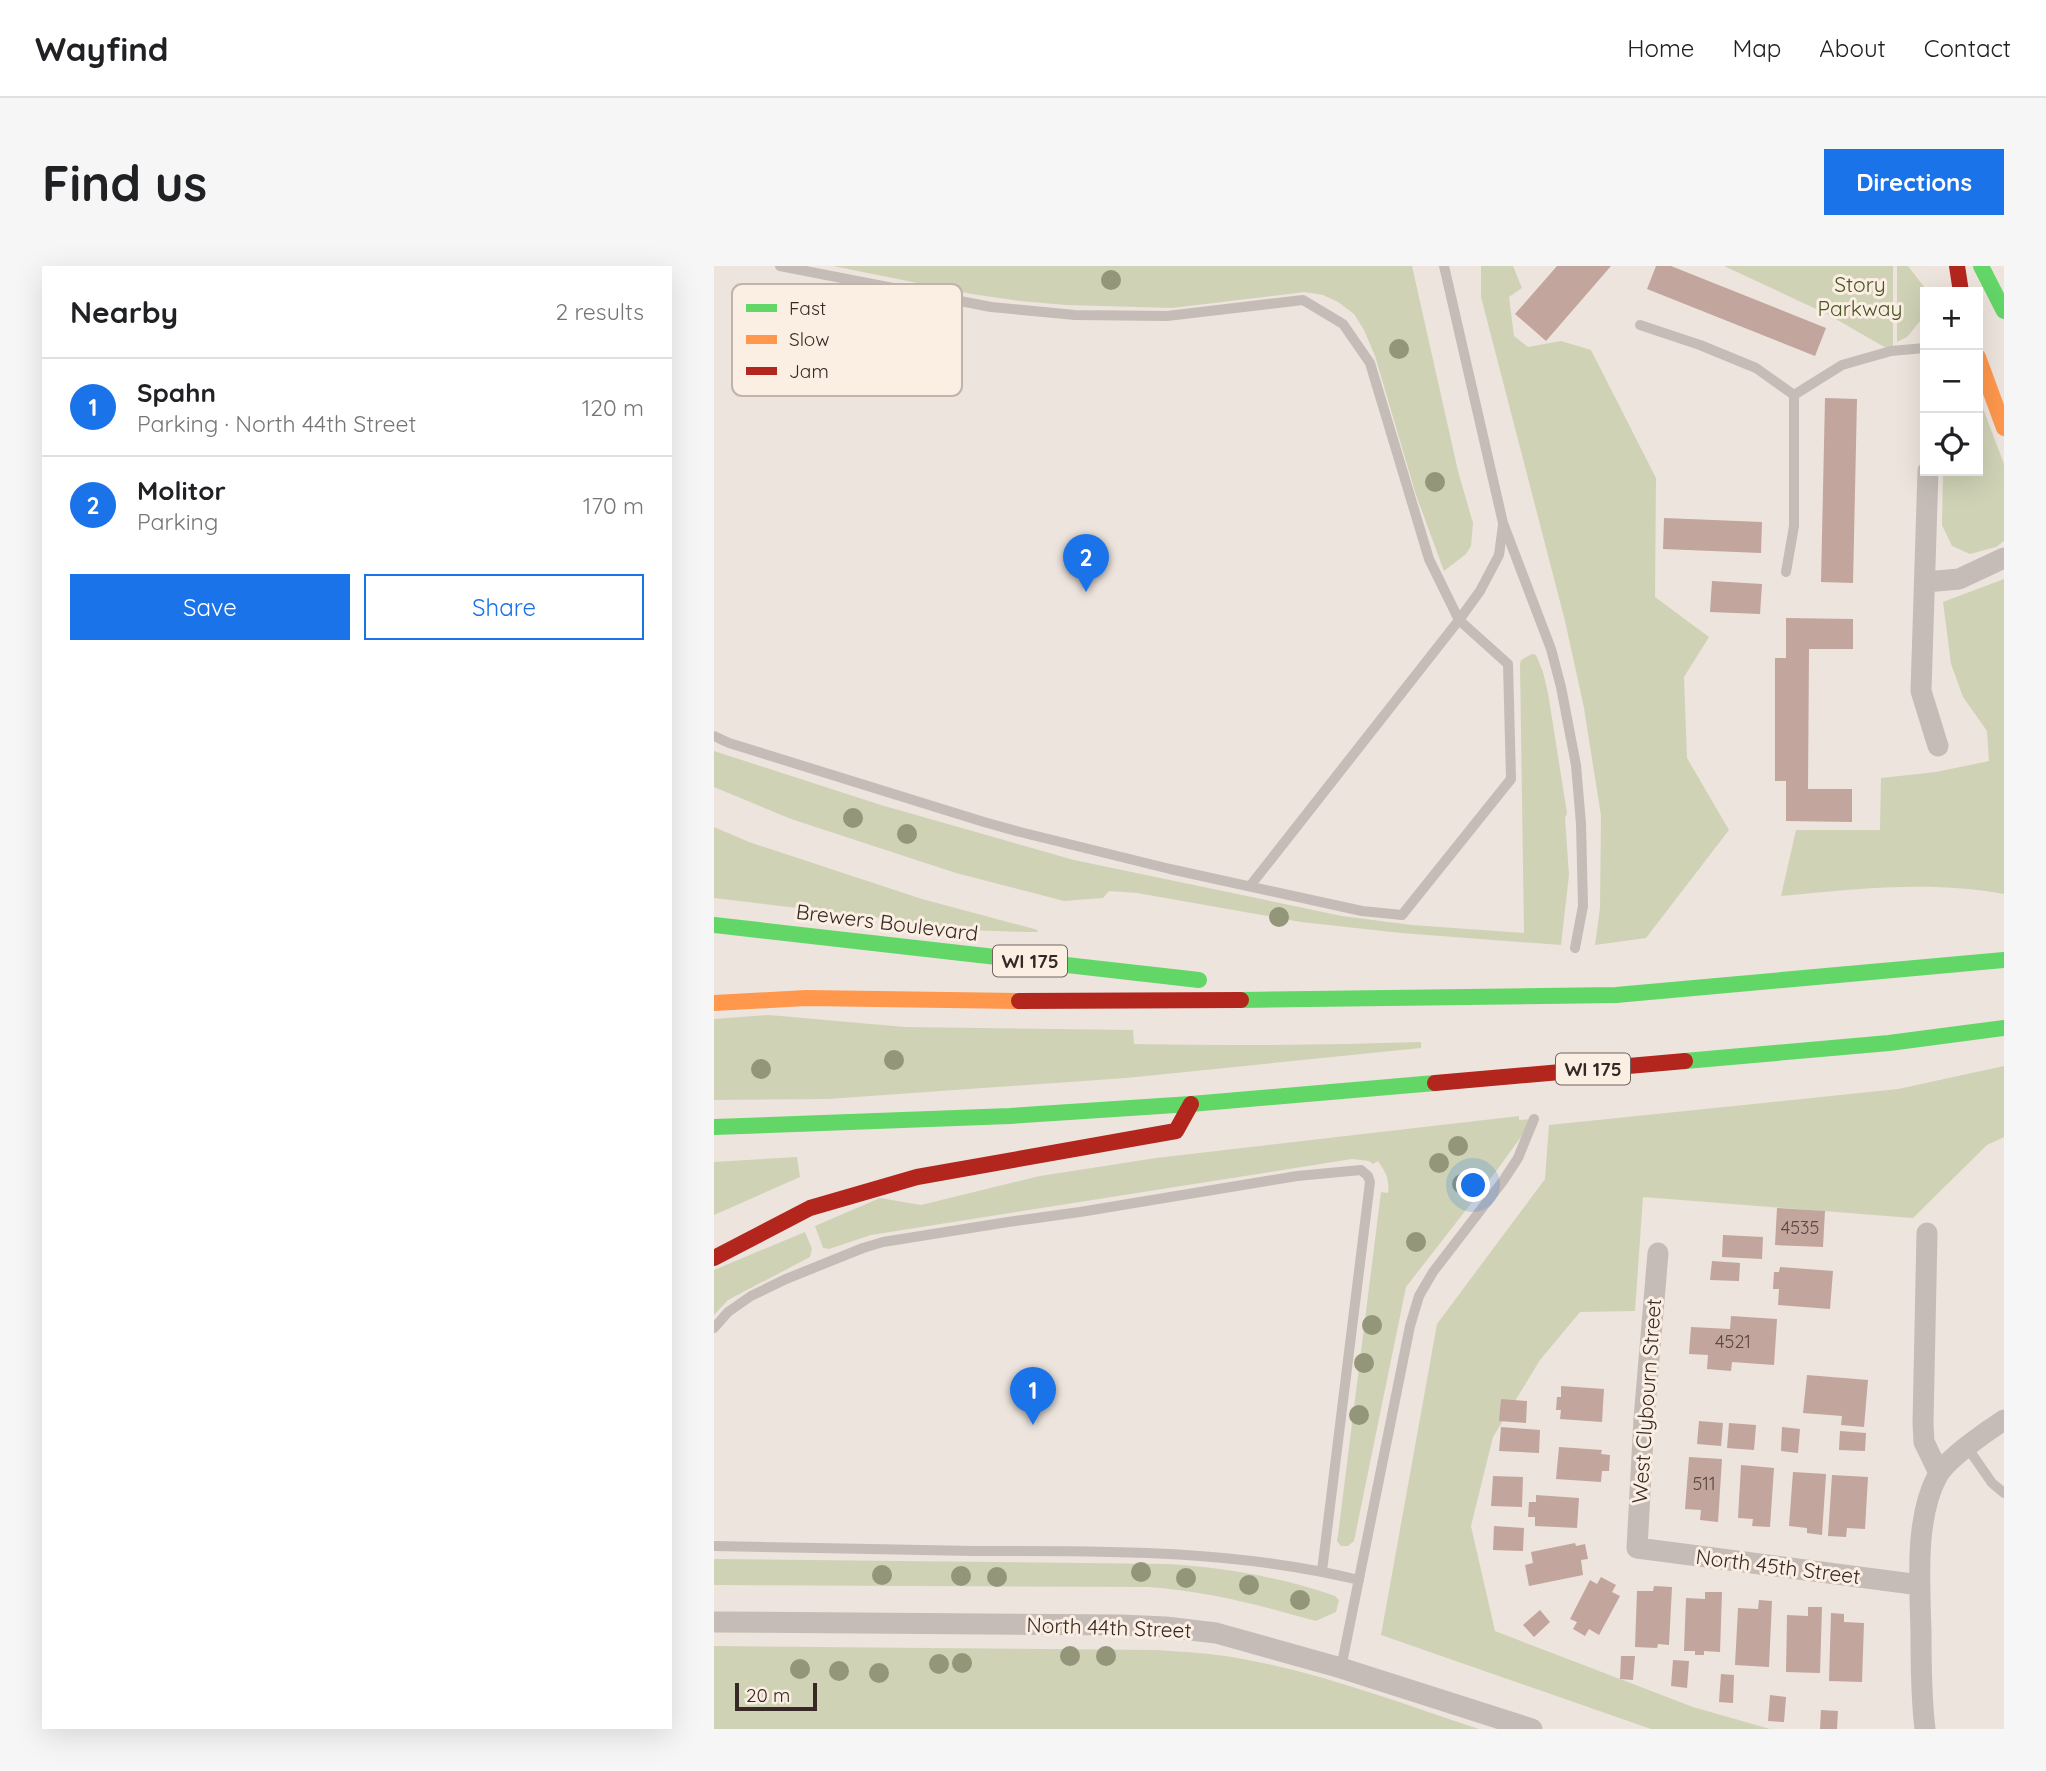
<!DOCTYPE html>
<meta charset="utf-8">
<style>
:root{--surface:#fff;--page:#f6f6f6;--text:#202124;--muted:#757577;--line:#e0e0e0;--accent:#1a73e8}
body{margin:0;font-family:Quicksand,sans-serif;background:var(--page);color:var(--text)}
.controls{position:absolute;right:21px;top:21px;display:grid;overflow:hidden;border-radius:0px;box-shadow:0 7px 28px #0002}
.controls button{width:63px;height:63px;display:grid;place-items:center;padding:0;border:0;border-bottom:2px solid var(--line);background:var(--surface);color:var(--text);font:35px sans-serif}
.scale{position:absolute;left:21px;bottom:18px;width:82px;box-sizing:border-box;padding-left:7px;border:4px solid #362925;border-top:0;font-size:19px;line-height:24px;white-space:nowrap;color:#362925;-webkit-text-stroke:5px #fbeee3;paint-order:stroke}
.you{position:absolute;left:760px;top:920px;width:24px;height:24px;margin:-18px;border:5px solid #fff;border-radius:50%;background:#1a73e8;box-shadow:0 0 0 10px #1a73e833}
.badge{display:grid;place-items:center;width:46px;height:46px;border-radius:50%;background:var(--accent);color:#fff;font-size:23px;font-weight:700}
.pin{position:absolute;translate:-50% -58px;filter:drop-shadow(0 2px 4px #0008)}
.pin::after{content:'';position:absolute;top:37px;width:24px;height:21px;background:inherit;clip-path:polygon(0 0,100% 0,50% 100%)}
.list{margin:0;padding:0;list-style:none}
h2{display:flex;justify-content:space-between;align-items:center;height:91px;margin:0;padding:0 28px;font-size:30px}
h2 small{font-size:23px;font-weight:400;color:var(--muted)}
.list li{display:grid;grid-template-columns:46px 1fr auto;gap:21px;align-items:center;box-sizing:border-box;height:98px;padding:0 28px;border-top:2px solid var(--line)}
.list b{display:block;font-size:26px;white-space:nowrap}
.list p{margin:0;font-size:23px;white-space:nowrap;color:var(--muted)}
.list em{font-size:23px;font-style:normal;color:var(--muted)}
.actions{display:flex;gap:14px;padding:21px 28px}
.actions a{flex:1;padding:16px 0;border:2px solid var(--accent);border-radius:0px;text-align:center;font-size:24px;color:var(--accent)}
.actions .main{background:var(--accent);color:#fff}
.icon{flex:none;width:38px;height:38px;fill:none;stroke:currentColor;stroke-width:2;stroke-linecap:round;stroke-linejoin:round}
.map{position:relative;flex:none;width:1290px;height:1463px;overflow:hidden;border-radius:0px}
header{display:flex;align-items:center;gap:42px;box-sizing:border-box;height:98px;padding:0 35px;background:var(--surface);border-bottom:2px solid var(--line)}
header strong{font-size:33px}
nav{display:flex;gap:38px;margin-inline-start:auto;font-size:24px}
.intro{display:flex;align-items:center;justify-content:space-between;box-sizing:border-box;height:168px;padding:0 42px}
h1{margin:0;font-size:49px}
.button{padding:18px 32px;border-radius:0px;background:var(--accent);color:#fff;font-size:24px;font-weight:700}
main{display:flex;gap:42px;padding:0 42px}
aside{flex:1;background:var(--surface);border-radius:0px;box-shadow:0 7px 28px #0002}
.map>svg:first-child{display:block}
</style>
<header>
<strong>Wayfind</strong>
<nav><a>Home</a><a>Map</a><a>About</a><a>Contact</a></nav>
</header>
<div class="intro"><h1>Find us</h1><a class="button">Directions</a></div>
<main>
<aside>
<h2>Nearby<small>2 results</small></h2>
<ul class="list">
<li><span class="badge">1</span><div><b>Spahn</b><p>Parking · North 44th Street</p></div><em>120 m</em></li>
<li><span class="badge">2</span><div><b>Molitor</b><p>Parking</p></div><em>170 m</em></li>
</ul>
<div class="actions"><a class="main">Save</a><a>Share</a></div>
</aside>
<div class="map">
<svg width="1290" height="1463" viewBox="0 0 1290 1463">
<rect width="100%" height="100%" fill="#ede4dd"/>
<path fill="#d0d2b6" d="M 119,0 L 698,0 L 744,205 L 759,257 L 757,280 L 752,288 L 730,305 L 702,229 L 661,90 L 650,64 L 640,48 L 624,36 L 609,29 L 591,26 L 458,42 L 352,39 L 306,35 L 258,28 Z
M 767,0 L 799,0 L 808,22 L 795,31 L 800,70 L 814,81 L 847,75 L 877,84 L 942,212 L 941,331 L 995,371 L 970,411 L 973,492 L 1015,564 L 932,672 L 881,679 L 886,642 L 887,550 L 870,442 L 851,355 L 767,31 Z
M 1010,0 L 1179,0 L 1179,86 L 1113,48 Z
M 1183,0 L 1194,0 L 1214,26 L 1211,26 L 1211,54 L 1207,54 L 1193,71 L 1183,76 Z
M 1264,129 L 1290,198 L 1290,275 L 1282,281 L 1256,288 L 1238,280 L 1228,259 L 1229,205 L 1264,205 Z
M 1290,313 L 1290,628 C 1219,614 1139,623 1067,630 L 1082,564 L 1166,564 L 1167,512 L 1222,506 L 1275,495 L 1273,465 L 1249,431 L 1237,398 L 1229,336 Z
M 818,388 L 822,389 L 829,406 L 834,427 L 853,547 L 851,552 L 855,609 L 847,679 L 687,667 L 587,656 L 423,627 L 395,625 L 389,632 L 350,635 L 242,607 L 77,553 L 0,521 L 0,485 L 167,539 L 360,594 L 628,650 L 698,659 L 810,667 L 806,398 L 807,394 Z
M 0,561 L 35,576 L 208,633 L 324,664 L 323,666 C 274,666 226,662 177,657 L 176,653 L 0,632 Z
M 55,749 L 191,761 L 419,764 L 420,778 C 516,780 611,779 707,776 L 707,782 L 412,812 L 114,833 L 0,834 L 0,753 Z
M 1290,800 L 1290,871 L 1273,879 L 1199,952 L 929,931 L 921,1045 L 866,1046 L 826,1094 L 779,1171 L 757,1260 L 781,1365 L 979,1441 L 1056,1463 L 937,1463 L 667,1369 L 723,1058 L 831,913 L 835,859 L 1184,823 Z
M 805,850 L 805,854 L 820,853 L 783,904 L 692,1021 L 640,1275 L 634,1280 L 627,1280 L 623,1275 L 624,1269 L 667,926 L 674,927 C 676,913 671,905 664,895 L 659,898 L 655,895 L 638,893 L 157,969 L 115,983 L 109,982 L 101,960 L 166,932 L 207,939 L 326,910 L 442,892 Z
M 83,891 L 86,911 L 0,949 L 0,896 Z
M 91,966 L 98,983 L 96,991 L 14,1034 L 0,1049 L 0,1004 Z
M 0,1293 L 455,1298 C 512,1302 567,1311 621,1330 L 625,1334 L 622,1346 L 602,1355 C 546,1339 492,1325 434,1321 L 0,1319 Z
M 0,1380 L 443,1384 C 470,1386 497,1387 523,1392 C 606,1406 686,1437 765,1463 L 0,1463 Z"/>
<path fill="#c2a59d" d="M 843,0 L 897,0 L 832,75 L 801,48 Z
M 942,0 L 957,0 L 1112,62 L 1101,90 L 933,23 Z
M 1111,132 L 1143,133 L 1139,317 L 1107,316 Z
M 950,252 L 1048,256 L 1047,287 L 949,283 Z
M 998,315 L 1048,318 L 1046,348 L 996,346 Z
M 1072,352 L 1139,353 L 1139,383 L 1095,383 L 1094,523 L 1138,523 L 1138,556 L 1072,555 L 1072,515 L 1061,515 L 1061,392 L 1072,392 Z
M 1063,942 L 1111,945 L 1109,981 L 1061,979 Z
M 1009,969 L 1049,971 L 1048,993 L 1008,991 Z
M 998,995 L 1026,997 L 1025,1015 L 996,1014 Z
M 1066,1001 L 1119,1005 L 1116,1043 L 1064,1039 L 1065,1023 L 1059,1023 L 1060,1006 L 1065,1006 Z
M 1017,1050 L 1063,1053 L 1060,1099 L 1018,1096 L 1017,1105 L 993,1103 L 994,1089 L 975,1088 L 977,1061 L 1016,1063 Z
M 1093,1109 L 1154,1114 L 1150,1161 L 1127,1159 L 1128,1150 L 1089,1147 Z
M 847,1120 L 890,1123 L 888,1156 L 846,1153 L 847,1144 L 842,1144 L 843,1131 L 847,1131 Z
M 787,1133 L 813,1135 L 812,1157 L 785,1155 Z
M 985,1155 L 1009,1157 L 1007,1180 L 983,1178 Z
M 1015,1157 L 1042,1159 L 1040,1184 L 1013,1182 Z
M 787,1161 L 826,1164 L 825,1187 L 785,1185 Z
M 1068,1161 L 1086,1163 L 1084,1187 L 1067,1185 Z
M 1126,1165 L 1152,1167 L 1151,1185 L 1125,1184 Z
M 845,1181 L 888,1184 L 887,1188 L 896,1189 L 895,1205 L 888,1205 L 887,1216 L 842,1213 Z
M 975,1191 L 1008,1193 L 1004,1256 L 986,1254 L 987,1244 L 971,1243 Z
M 1027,1199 L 1060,1202 L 1056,1261 L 1038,1260 L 1039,1253 L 1024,1252 Z
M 1079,1206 L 1112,1208 L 1108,1269 L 1093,1267 L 1093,1262 L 1075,1260 Z
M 1118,1209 L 1154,1211 L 1151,1263 L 1133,1262 L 1132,1271 L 1114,1270 Z
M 779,1210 L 809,1211 L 808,1241 L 777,1240 Z
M 822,1229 L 865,1232 L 863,1262 L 821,1260 L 821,1251 L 814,1251 L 815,1236 L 822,1236 Z
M 780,1260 L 810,1262 L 809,1285 L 779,1284 Z
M 861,1277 L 862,1280 L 871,1278 L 874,1293 L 867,1294 L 869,1309 L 815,1320 L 811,1299 L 819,1297 L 817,1286 Z
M 887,1311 L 902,1319 L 898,1326 L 906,1330 L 885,1369 L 875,1363 L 871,1370 L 859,1363 L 863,1356 L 856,1353 L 876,1314 L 883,1318 Z
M 940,1320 L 958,1321 L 955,1379 L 944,1378 L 943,1382 L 921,1381 L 923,1325 L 939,1325 Z
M 991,1326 L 1008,1326 L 1006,1386 L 990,1385 L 990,1389 L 981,1389 L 981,1385 L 970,1385 L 972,1332 L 991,1333 Z
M 1045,1334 L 1058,1335 L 1055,1401 L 1021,1399 L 1024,1342 L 1044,1343 Z
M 1094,1341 L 1108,1341 L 1106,1407 L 1072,1406 L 1073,1349 L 1094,1350 Z
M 826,1344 L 836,1356 L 820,1371 L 809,1359 Z
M 1117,1347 L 1130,1348 L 1130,1356 L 1150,1357 L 1148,1416 L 1115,1415 Z
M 907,1390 L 921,1390 L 919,1414 L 906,1413 Z
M 959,1394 L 975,1395 L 973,1422 L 957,1420 Z
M 1007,1408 L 1020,1409 L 1019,1437 L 1005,1436 Z
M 1056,1429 L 1072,1431 L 1070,1456 L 1054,1455 Z
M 1107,1444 L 1124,1445 L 1123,1463 L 1106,1463 Z"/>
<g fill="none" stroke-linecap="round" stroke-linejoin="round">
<path stroke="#c5bcb7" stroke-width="10" d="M 730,0 L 789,257 L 837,383 L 847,421 L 862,499 L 867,558 L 869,640 L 861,682
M 926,59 L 986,79 L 1042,102 L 1080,129
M 1072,306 L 1080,260 L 1080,129 L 1128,99 L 1177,85 L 1211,82
M 0,470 L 15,477 L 270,556 L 306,566 L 456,603 L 648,645 L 688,649 L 797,513 L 794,398 L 745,354 L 715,293 L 656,97 L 629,58 L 589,34 L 453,50 L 361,49 L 277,41 L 66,0
M 536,620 L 745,354 L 766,325 L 785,289 L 789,259
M 0,1062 L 14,1046 L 37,1030 L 72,1013 L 149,982 L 169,976 L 294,956 L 366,946 L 583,910 L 647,904 L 654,910 L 656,916 L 608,1305
M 1253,1181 L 1278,1217 L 1290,1227
M 0,1280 C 87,1281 173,1284 260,1285 C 389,1285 518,1283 645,1314
M 627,1402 L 696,1060 L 705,1030 L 719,1006 L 789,915 L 804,892 L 820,853"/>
<path stroke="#c5bcb7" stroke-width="21" d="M 1214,205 L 1207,425 L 1224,480
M 1212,316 L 1245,313 L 1290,292
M 1213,967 L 1209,1157 L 1210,1176 L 1225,1207
M 944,987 L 930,1153 L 923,1282 L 1206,1319
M 0,1356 L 407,1359 L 452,1361 L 502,1367 L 627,1402 L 818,1463
M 1211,1463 C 1207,1431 1207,1399 1207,1367 C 1206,1319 1200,1252 1224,1209 C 1234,1192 1273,1165 1290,1154"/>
<path stroke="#63d668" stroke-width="16" d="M 1267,0 L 1290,45
M 0,659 L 485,714
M 527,734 L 902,729 L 1290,694
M 971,795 L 1175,777 L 1290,762
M 0,861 L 296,850 L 477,838 L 721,817"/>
<path stroke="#ff974d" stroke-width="16" d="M 1264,91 L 1290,162
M 0,737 L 92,732 L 305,735"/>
<path stroke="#b3261e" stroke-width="16" d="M 1243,0 L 1247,26
M 305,735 L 527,734
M 721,817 L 971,795
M 0,992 L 96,942 L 203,911 L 462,865 L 477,838"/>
</g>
<g fill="#939679">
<circle cx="397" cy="14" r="10"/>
<circle cx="685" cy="83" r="10"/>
<circle cx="721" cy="216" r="10"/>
<circle cx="139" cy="552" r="10"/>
<circle cx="193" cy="568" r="10"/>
<circle cx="565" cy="651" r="10"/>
<circle cx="180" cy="794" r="10"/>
<circle cx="47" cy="803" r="10"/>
<circle cx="744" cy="880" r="10"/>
<circle cx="725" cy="897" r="10"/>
<circle cx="748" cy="918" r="10"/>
<circle cx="702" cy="976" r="10"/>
<circle cx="658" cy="1059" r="10"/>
<circle cx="650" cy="1097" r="10"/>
<circle cx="645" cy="1149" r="10"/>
<circle cx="427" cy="1306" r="10"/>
<circle cx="168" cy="1309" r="10"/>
<circle cx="247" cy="1310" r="10"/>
<circle cx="283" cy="1311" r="10"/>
<circle cx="472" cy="1312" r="10"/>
<circle cx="535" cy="1319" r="10"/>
<circle cx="586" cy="1334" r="10"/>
<circle cx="356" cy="1390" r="10"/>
<circle cx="392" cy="1390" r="10"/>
<circle cx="248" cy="1397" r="10"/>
<circle cx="225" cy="1398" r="10"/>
<circle cx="86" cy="1403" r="10"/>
<circle cx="125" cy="1405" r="10"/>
<circle cx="165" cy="1407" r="10"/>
</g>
<g text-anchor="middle" stroke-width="6" stroke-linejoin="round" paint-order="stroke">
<g font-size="18" fill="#594843">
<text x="1086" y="968">4535</text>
<text x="1019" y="1082">4521</text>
<text x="990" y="1224">511</text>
</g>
<g fill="#fbeee3" stroke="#71645e" stroke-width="2">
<rect x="279" y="679.5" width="74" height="31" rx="5"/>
<rect x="842" y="787.5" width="74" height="31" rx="5"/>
</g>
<g font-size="19" font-weight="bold" fill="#362925">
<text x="316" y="702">WI 175</text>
<text x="879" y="810">WI 175</text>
</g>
<g font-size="21" fill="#495627" stroke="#fbeee3">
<text x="1146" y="26">Story<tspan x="1146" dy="24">Parkway</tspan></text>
</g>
<g font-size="21" fill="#362925" stroke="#fbeee3">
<text transform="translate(173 657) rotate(7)" y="7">Brewers Boulevard</text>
<text transform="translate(933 1135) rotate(-86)" y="7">West Clybourn Street</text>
<text transform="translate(1064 1301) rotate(7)" y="7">North 45th Street</text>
<text transform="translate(395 1362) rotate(2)" y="7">North 44th Street</text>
</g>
</g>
<rect x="18" y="18" width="230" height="112" rx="10" fill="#fbeee3" stroke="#c0b3aa" stroke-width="2"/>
<rect x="32" y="38" width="31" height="8" fill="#63d668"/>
<rect x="32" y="69" width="31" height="9" fill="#ff974d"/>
<rect x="32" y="101" width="31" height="8" fill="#b3261e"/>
<g font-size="19" fill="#362925">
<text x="75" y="49">Fast</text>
<text x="75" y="80">Slow</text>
<text x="75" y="112">Jam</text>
</g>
</svg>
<div class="controls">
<button>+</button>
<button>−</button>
<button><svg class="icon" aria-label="locate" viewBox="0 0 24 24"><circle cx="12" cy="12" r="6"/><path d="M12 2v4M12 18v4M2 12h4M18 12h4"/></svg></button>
</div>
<div class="scale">20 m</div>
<div class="you"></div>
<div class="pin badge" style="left:319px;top:1159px">1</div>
<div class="pin badge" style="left:372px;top:326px">2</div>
</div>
</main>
